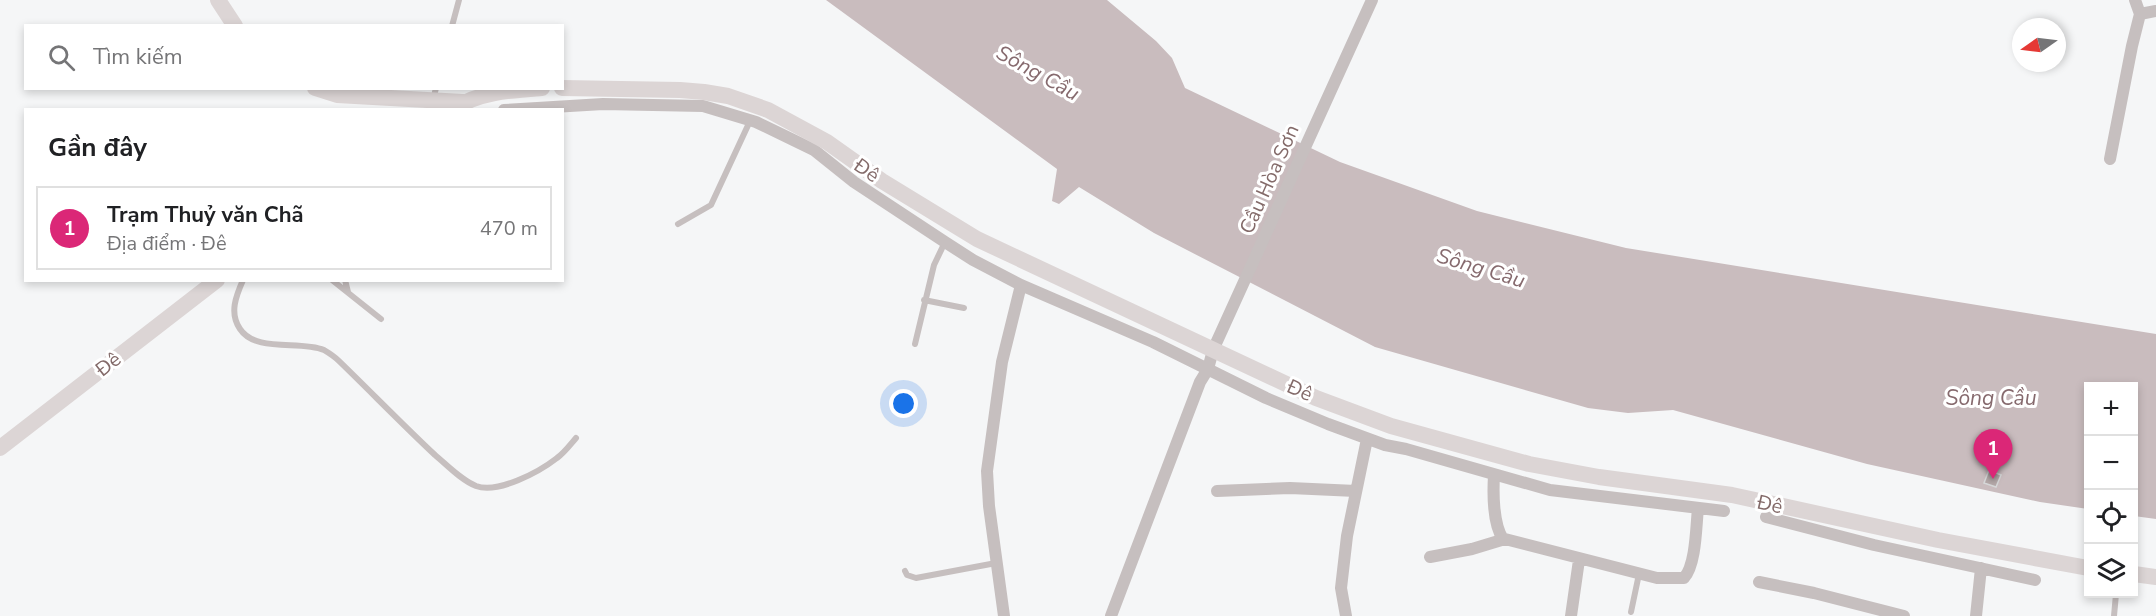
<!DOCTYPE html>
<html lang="vi">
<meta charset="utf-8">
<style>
:root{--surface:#fff;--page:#f6f6f6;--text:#202124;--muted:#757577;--line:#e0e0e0;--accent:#db2777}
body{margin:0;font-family:"Nunito Sans",sans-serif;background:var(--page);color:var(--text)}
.controls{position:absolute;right:18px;bottom:18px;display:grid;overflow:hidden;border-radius:0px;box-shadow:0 3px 9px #0003}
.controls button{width:54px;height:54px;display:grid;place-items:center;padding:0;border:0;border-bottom:2px solid var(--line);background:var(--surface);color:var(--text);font:30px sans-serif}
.compass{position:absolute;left:2012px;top:18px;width:54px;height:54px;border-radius:50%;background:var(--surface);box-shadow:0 3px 9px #0003;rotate:256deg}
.you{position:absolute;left:904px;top:404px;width:21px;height:21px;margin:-15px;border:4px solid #fff;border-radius:50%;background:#1a73e8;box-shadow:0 0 0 9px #1a73e833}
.badge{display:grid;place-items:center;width:39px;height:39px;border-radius:50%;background:var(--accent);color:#fff;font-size:20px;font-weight:700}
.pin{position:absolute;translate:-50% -50px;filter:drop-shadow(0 2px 3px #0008)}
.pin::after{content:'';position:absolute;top:32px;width:21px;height:18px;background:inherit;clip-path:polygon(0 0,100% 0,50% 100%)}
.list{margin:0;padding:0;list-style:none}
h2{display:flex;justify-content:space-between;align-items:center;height:78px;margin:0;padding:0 24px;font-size:26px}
h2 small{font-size:20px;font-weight:400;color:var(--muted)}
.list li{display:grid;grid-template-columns:39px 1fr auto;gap:18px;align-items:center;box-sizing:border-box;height:84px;margin:0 12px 12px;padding:0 12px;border:2px solid var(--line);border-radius:0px}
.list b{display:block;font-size:22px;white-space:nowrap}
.list p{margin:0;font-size:20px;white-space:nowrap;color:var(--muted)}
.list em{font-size:20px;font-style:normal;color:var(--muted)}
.icon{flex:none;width:33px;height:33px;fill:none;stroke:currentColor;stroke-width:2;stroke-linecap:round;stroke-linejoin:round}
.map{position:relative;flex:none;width:2156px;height:616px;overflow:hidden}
.search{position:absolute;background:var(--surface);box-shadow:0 3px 9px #0003;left:24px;top:24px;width:540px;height:66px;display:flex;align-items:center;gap:15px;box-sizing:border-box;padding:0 21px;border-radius:0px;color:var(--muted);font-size:22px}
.panel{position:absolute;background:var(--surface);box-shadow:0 3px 9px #0003;left:24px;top:108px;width:540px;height:174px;border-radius:0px}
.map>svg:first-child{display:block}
</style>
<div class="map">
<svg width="2156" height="616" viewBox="0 0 2156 616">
<rect width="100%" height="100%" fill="#f5f6f7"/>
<path fill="#c9bcbe" d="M 826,0 L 1107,0 L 1156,41 L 1172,58 L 1185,88 L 1340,162 L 1477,211 L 1626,248 L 2156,334 L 2156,519 L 2134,516 L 2134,386 L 2088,386 L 2088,509 L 2040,502 L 1867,464 L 1673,410 L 1628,413 L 1588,408 L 1375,347 L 1154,233 L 1079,187 L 1059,204 L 1052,201 L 1057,169 Z"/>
<path fill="#b5a9a9" stroke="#d7d8d9" stroke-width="1.5" d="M 1989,470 L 2001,475 L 1996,487 L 1984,483 Z"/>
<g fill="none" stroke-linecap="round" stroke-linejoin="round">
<path stroke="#c6bfbf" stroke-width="6" d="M 452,26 L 459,0
M 433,100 L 436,88
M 678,224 L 711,205 L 750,121
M 243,280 C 236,296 229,313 240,329 C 256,353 300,340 324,350 C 329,353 335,357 339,361 C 371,392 402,424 435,455 C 447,465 461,480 476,486 C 498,494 539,472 557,458 C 564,453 570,445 576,438
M 332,280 L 381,319
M 345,280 L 348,292
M 924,300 L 964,308
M 915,344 L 934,265 L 945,242
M 905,571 L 907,575 L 916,578 L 996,563
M 1631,612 L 1639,574
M 2114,616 L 2116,594"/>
<path stroke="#c6bfbf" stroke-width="12" d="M 2140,14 L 2156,11
M 504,110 L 603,104 L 703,106 L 756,122 L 814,150 L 854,182 L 945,242 L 973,260 L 1021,285 L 1153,342 L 1266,398 L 1328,424 L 1385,445 L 1406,449 L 1550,490 L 1724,511
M 2110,159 L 2132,46 L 2140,14 L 2135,0
M 1494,475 C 1493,492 1493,524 1503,539
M 1217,491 L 1290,488 L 1356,491
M 1766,517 L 1874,545 L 2035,580
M 1430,557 L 1472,549 L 1505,539 L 1657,578 L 1684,578 C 1696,565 1696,527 1698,508
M 1759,582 L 1814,593 L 1904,616
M 1004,616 L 989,506 L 987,471 L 1002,362 L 1021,285
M 1111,616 L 1200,382 L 1208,369 L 1213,350 L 1372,0
M 1346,616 L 1341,588 L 1347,536 L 1367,439
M 1571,616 L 1579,560
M 1976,616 L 1981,568"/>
<path stroke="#dcd5d5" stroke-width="16" d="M 218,0 L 235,26
M 315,88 L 337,95 L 463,102
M 562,88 L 680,90 L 704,92 L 728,96 L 768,110 L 827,142 L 882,181 L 977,239 L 1316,398 L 1391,426 L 1529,464 L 1599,477 L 1732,495 L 1938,540 L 2088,568
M 454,109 C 477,92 513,90 542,88
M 0,448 L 217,280
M 2134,574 L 2156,577"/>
</g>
<g text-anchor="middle" stroke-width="6" stroke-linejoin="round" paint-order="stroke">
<g font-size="20" fill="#836a69" stroke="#fff">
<text transform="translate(867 170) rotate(35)" y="7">Đê</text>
<text transform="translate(1269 179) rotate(-66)" y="7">Cầu Hòa Sơn</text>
<text transform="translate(108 364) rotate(-38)" y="7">Đê</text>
<text transform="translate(1300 390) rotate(24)" y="7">Đê</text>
<text transform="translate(1770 504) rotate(13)" y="7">Đê</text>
</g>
<g font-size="21" font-style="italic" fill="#866a6e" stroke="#fff">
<text transform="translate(1038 73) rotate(29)" y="7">Sông Cầu</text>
<text transform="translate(1481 268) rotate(17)" y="7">Sông Cầu</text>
<text x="1991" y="405">Sông Cầu</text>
</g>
</g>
</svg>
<div class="controls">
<button>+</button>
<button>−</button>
<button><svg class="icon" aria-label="locate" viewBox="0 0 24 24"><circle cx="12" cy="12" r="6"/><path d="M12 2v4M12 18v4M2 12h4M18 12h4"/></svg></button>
<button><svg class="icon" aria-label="layers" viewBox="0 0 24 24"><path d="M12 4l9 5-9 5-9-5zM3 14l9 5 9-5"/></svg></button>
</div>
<svg class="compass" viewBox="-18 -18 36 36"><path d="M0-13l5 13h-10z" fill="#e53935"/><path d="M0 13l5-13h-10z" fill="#757577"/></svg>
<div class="you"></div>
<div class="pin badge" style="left:1993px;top:479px">1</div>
<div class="search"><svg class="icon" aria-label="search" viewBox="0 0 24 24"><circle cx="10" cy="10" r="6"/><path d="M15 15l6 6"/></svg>Tìm kiếm</div>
<section class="panel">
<h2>Gần đây<small></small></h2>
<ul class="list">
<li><span class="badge">1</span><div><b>Trạm Thuỷ văn Chã</b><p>Địa điểm · Đê</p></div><em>470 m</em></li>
</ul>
</section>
</div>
